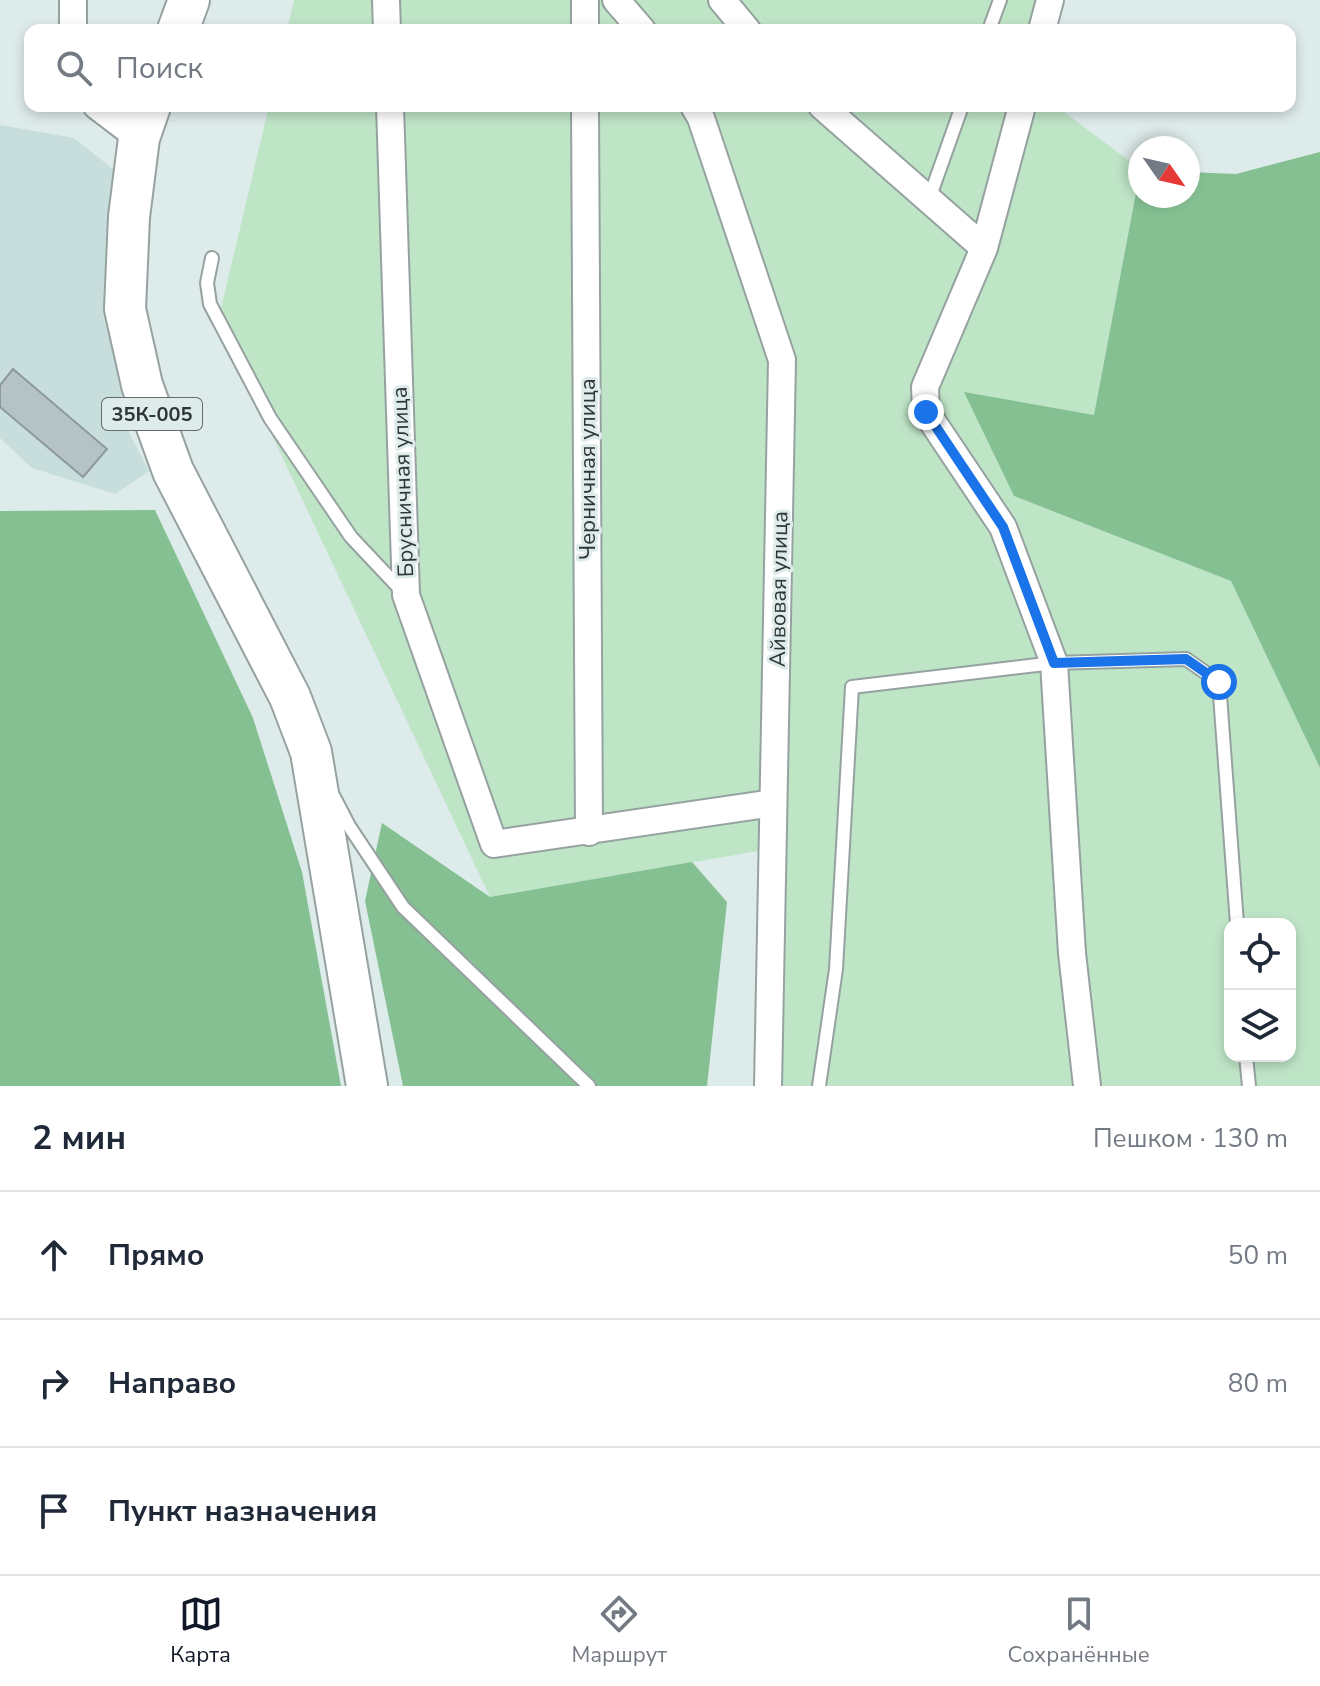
<!DOCTYPE html>
<html lang="ru">
<meta charset="utf-8">
<style>
:root{--surface:#fff;--page:#f6f6f7;--text:#1f2937;--muted:#747a83;--line:#e0e1e3;--accent:#111827}
body{margin:0;font-family:"Nunito Sans",sans-serif;background:var(--page);color:var(--text)}
.controls{position:absolute;right:24px;bottom:24px;display:grid;overflow:hidden;border-radius:16px;box-shadow:0 4px 12px #0003}
.controls button{width:72px;height:72px;display:grid;place-items:center;padding:0;border:0;border-bottom:2px solid var(--line);background:var(--surface);color:var(--text);font:40px sans-serif}
.compass{position:absolute;left:1128px;top:136px;width:72px;height:72px;border-radius:50%;background:var(--surface);box-shadow:0 4px 12px #0003;rotate:124deg}
.stop{position:absolute;width:24px;height:24px;margin:-18px;border:6px solid #1a73e8;border-radius:50%;background:#fff}
.stop.end{background:#1a73e8;border-color:#fff;box-shadow:0 2px 8px #0008}
.list{margin:0;padding:0;list-style:none}
h2{display:flex;justify-content:space-between;align-items:center;height:104px;margin:0;padding:0 32px;font-size:34px}
h2 small{font-size:26px;font-weight:400;color:var(--muted)}
.list li{display:grid;grid-template-columns:52px 1fr auto;gap:24px;align-items:center;box-sizing:border-box;height:128px;padding:0 32px;border-top:2px solid var(--line)}
.list b{display:block;font-size:30px;white-space:nowrap}
.list em{font-size:26px;font-style:normal;color:var(--muted)}
.icon{flex:none;width:44px;height:44px;fill:none;stroke:currentColor;stroke-width:2;stroke-linecap:round;stroke-linejoin:round}
.map{position:relative;flex:none;width:1320px;height:1086px;overflow:hidden}
.search{position:absolute;background:var(--surface);box-shadow:0 4px 12px #0003;left:24px;right:24px;top:24px;height:88px;display:flex;align-items:center;gap:20px;box-sizing:border-box;padding:0 28px;border-radius:16px;color:var(--muted);font-size:30px}
.sheet{height:488px;background:var(--surface)}
nav{display:flex;justify-content:space-around;align-items:center;box-sizing:border-box;height:112px;border-top:2px solid var(--line);background:var(--surface);font-size:22px;color:var(--muted)}
nav a{display:grid;justify-items:center;gap:4px}
nav .on{color:var(--accent)}
.map>svg:first-child{display:block}
</style>
<div class="map">
<svg width="1320" height="1086" viewBox="0 0 1320 1086">
<rect width="100%" height="100%" fill="#ddebea"/>
<path fill="#c8dedc" d="M 0,125 L 74,138 L 128,181 L 122,419 L 149,471 L 115,494 L 32,468 L 0,438 Z"/>
<path fill="#bfe5c7" fill-rule="evenodd" d="M 294,0 L 1049,0 L 1037,30 L 287,30 Z
M 269,106 L 1056,106 L 1140,169 L 1094,415 L 965,393 L 1014,496 L 1231,581 L 1320,768 L 1320,1086 L 778,1086 L 782,847 L 490,897 L 218,321 ZM 1230,924 L 1290,924 L 1290,1056 L 1230,1056 Z"/>
<path fill="#84c091" d="M 1320,152 L 1320,768 L 1231,581 L 1014,496 L 964,392 L 1094,415 L 1140,171 L 1140,196 L 1188,196 L 1188,172 L 1236,174 Z
M 155,510 L 253,718 L 302,872 L 341,1086 L 0,1086 L 0,511 Z
M 382,823 L 490,897 L 692,862 L 727,902 L 707,1086 L 403,1086 L 365,901 Z"/>
<path fill="#b6c3c6" stroke="#8d9a9c" stroke-width="2" d="M 13,369 L 107,449 L 83,477 L 0,407 L 0,385 Z"/>
<g fill="none" stroke-linecap="round" stroke-linejoin="round">
<defs>
<path id="service" d="M 989,30 L 1000,0
M 929,199 L 962,106
M 212,258 L 207,283 L 210,304 L 270,418 L 351,537 L 401,590
M 334,797 L 349,826 L 403,907 L 589,1086
M 1246,1056 L 1249,1086
M 819,1086 L 836,969 L 852,687 L 1054,663 L 1186,659 L 1219,682 L 1237,924"/>
<path id="minor" d="M 386,0 L 387,30
M 585,0 L 585,30
M 616,0 L 642,30
M 722,0 L 747,30
M 73,30 L 73,0
M 1042,30 L 1050,0
M 97,106 L 139,138
M 390,106 L 406,595 L 494,844 L 773,803
M 585,106 L 589,832
M 694,106 L 701,118 L 782,360 L 768,1086
M 822,106 L 984,248 L 925,387 L 926,412 L 1003,527 L 1054,663 L 1072,953 L 1087,1086
M 984,248 L 1022,106"/>
<path id="primary" d="M 178,30 L 189,0
M 150,106 L 139,138 L 129,217 L 125,309 L 142,385 L 173,471 L 290,697 L 311,752 L 367,1086"/>
</defs>
<use href="#service" stroke="#95a2a0" stroke-width="16"/>
<use href="#minor" stroke="#95a2a0" stroke-width="30"/>
<use href="#primary" stroke="#95a2a0" stroke-width="44"/>
<use href="#service" stroke="#fff" stroke-width="12"/>
<use href="#minor" stroke="#fff" stroke-width="26"/>
<use href="#primary" stroke="#fff" stroke-width="40"/>
</g>
<g fill="none" stroke-linecap="round" stroke-linejoin="round">
<path stroke="#1a73e8" stroke-width="10" d="M 926,412 L 1003,527 L 1054,663 L 1186,659 L 1219,682"/>
</g>
<g text-anchor="middle" stroke-width="6" stroke-linejoin="round" paint-order="stroke">
<rect fill="#ddebea" stroke="#646c6b" stroke-width="2" x="102" y="398" width="100" height="32" rx="6"/>
<g font-size="20" font-weight="bold" fill="#303535">
<text x="152" y="421">35К-005</text>
</g>
<g font-size="22" fill="#303535" stroke="#ddebea">
<text transform="translate(587 469) rotate(-90)" y="8">Черничная улица</text>
<text transform="translate(402 482) rotate(-92)" y="8">Брусничная улица</text>
<text transform="translate(778 589) rotate(-89)" y="8">Айвовая улица</text>
</g>
</g>
</svg>
<div class="controls">
<button><svg class="icon" aria-label="locate" viewBox="0 0 24 24"><circle cx="12" cy="12" r="6"/><path d="M12 2v4M12 18v4M2 12h4M18 12h4"/></svg></button>
<button><svg class="icon" aria-label="layers" viewBox="0 0 24 24"><path d="M12 4l9 5-9 5-9-5zM3 14l9 5 9-5"/></svg></button>
</div>
<svg class="compass" viewBox="-18 -18 36 36"><path d="M0-13l5 13h-10z" fill="#e53935"/><path d="M0 13l5-13h-10z" fill="#747a83"/></svg>
<div class="stop" style="left:1219px;top:682px"></div>
<div class="stop end" style="left:926px;top:412px"></div>
<div class="search"><svg class="icon" aria-label="search" viewBox="0 0 24 24"><circle cx="10" cy="10" r="6"/><path d="M15 15l6 6"/></svg>Поиск</div>
</div>
<section class="sheet">
<h2>2 мин<small>Пешком · 130 m</small></h2>
<ul class="list">
<li><svg class="icon" aria-label="ahead" viewBox="0 0 24 24"><path d="M12 20V5M6 11l6-6 6 6"/></svg><div><b>Прямо</b></div><em>50 m</em></li>
<li><svg class="icon" aria-label="right" viewBox="0 0 24 24"><path d="M7 20v-9h11M14 6l5 5-5 5"/></svg><div><b>Направо</b></div><em>80 m</em></li>
<li><svg class="icon" aria-label="arrive" viewBox="0 0 24 24"><path d="M6 21V4h12l-3 4 3 4H6"/></svg><div><b>Пункт назначения</b></div></li>
</ul>
</section>
<nav>
<a class="on"><svg class="icon" aria-label="map" viewBox="0 0 24 24"><path d="M3 6l6-2 6 2 6-2v14l-6 2-6-2-6 2zM9 4v14M15 6v14"/></svg>Карта</a>
<a><svg class="icon" aria-label="directions" viewBox="0 0 24 24"><path d="M12 3l9 9-9 9-9-9zM9 14v-3h6M13 9l2 2-2 2"/></svg>Маршрут</a>
<a><svg class="icon" aria-label="saved" viewBox="0 0 24 24"><path d="M7 4h10v16l-5-4-5 4z"/></svg>Сохранённые</a>
</nav>
